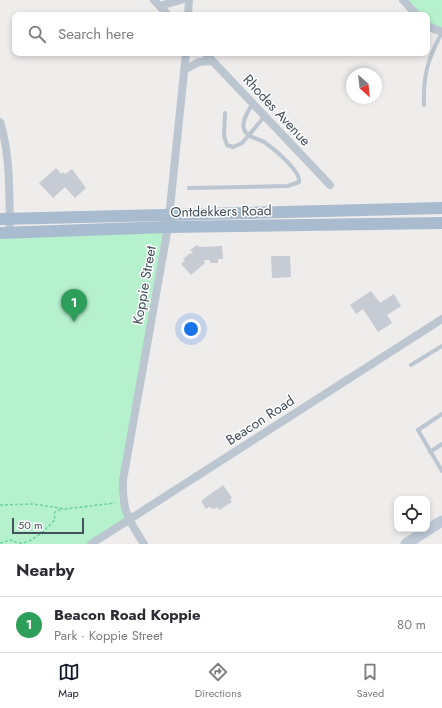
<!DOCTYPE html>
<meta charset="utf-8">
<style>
:root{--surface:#fff;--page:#f7f7f7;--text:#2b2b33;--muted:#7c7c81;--line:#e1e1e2;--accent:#111827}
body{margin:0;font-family:Jost,sans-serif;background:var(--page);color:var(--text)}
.controls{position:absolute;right:12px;bottom:12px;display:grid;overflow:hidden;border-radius:8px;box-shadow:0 2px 6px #0003}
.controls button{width:36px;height:36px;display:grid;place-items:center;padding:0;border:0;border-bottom:1px solid var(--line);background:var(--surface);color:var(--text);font:20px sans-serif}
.compass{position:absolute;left:346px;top:68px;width:36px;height:36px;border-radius:50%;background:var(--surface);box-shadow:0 2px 6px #0003;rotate:153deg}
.scale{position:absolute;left:12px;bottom:10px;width:72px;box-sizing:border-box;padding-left:4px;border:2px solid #434f5b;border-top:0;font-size:11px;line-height:14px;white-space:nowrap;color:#434f5b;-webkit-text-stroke:3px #fff;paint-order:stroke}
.you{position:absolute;left:191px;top:329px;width:14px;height:14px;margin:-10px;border:3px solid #fff;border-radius:50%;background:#1a73e8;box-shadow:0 0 0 6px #1a73e833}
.badge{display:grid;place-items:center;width:26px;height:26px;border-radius:50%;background:var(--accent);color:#fff;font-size:13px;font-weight:700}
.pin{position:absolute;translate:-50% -33px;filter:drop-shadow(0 1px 2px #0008)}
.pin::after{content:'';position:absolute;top:21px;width:14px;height:12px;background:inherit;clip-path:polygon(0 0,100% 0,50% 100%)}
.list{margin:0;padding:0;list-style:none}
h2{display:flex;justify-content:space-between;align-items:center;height:52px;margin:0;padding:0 16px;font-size:17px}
h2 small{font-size:13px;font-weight:400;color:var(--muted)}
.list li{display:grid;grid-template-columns:26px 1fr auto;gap:12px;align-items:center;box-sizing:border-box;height:56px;padding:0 16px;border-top:1px solid var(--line)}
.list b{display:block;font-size:15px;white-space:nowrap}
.list p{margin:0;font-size:13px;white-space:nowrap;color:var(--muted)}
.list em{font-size:13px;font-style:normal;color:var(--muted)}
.icon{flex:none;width:22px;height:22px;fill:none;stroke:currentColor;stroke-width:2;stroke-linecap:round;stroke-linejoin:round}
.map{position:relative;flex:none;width:442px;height:544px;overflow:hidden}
.search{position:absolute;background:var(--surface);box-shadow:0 2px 6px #0003;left:12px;right:12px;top:12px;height:44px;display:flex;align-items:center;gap:10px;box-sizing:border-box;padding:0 14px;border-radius:8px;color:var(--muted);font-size:15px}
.sheet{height:108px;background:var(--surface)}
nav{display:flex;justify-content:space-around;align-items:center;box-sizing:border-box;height:56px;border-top:1px solid var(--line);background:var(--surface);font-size:11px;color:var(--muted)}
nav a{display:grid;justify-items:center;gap:2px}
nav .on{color:var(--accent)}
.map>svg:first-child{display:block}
</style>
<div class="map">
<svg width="442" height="544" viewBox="0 0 442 544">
<rect width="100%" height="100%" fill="#efecec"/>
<path fill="#b6f1ce" d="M 408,0 L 442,0 L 442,28 L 433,28 L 427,21 L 427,15 L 422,15 Z
M 163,232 L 120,482 L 119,500 L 125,519 L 86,544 L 0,544 L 0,238 Z"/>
<path fill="#c7cbd3" d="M 56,168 L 61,174 L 63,172 L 65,174 L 72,169 L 86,188 L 75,198 L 65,187 L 53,198 L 39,183 Z
M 197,245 L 199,247 L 222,246 L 223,259 L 218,259 L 218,263 L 210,263 L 210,260 L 205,260 L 204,261 L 205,263 L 191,275 L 181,264 L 185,260 L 183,259 L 190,253 L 191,254 L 193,253 L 190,250 Z
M 271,256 L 290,256 L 291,277 L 272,278 Z
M 371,291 L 380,303 L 394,294 L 401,306 L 387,315 L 392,323 L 378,332 L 363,309 L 356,314 L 350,305 Z
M 223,485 L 232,498 L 230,499 L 232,502 L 219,510 L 217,507 L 214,509 L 209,507 L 206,509 L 201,501 Z"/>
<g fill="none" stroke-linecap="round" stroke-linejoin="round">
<path stroke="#6cd1a1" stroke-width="1.5" stroke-dasharray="3 2" stroke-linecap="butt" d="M 0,505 L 34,504 L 65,509 L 115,503
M 0,543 L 11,540 C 14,541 16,543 20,543 C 31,544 48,528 55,519 L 54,514 L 56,511 L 63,509"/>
<path stroke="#bbc6d0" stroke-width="4" d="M 424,105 C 423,74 428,59 442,32
M 225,113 L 224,136 L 227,145 L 233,147 L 242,143 L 265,116
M 189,188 L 288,186 L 299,182 C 301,171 273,148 264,142 C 257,138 246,137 244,129 C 241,121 249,111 252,104
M 411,365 L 442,346
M 442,414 L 418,430 L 442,471
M 430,452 L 442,444"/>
<path stroke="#bbc6d0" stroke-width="8" d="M 154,0 L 168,15
M 403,0 L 417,15
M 160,6 L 181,0
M 188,15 L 189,0
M 427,25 L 436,30 L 442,31
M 205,53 L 330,185
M 184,70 L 199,62 L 212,61
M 0,122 C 11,156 9,197 10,233
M 91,544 L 442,319
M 144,544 C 128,519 122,511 123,480 L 168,227 L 186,53"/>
<path stroke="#bdc9d7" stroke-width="11" d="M 406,544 L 442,521"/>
<path stroke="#a9bbce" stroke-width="12" d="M 0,219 L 442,208
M 0,233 L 168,227 L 442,223"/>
</g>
<g text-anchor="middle" stroke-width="3" stroke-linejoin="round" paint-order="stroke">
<g font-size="14" fill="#434f5b" stroke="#fff">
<text transform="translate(277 110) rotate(47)" y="5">Rhodes Avenue</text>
<text transform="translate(221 211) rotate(-1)" y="5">Ontdekkers Road</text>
<text transform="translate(144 285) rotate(-80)" y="5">Koppie Street</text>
<text transform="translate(260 420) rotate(-33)" y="5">Beacon Road</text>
</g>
</g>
</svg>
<div class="controls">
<button><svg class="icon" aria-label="locate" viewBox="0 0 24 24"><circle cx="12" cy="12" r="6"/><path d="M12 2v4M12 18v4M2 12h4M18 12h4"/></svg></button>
</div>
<svg class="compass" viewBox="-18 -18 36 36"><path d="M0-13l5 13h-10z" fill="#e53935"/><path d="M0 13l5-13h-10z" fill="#7c7c81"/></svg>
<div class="scale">50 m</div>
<div class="you"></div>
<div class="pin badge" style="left:74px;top:322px;background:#2e9e5b">1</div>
<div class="search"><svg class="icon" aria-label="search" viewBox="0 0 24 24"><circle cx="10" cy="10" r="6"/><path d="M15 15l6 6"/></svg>Search here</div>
</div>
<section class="sheet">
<h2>Nearby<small></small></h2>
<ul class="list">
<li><span class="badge" style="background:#2e9e5b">1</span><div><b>Beacon Road Koppie</b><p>Park · Koppie Street</p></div><em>80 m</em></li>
</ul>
</section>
<nav>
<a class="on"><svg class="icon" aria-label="map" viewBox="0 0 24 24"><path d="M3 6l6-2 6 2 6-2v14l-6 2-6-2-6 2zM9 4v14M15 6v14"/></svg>Map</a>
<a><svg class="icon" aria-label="directions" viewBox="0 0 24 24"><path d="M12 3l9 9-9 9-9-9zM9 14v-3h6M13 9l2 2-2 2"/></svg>Directions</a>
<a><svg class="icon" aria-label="saved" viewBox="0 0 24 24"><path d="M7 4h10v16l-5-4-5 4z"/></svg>Saved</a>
</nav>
